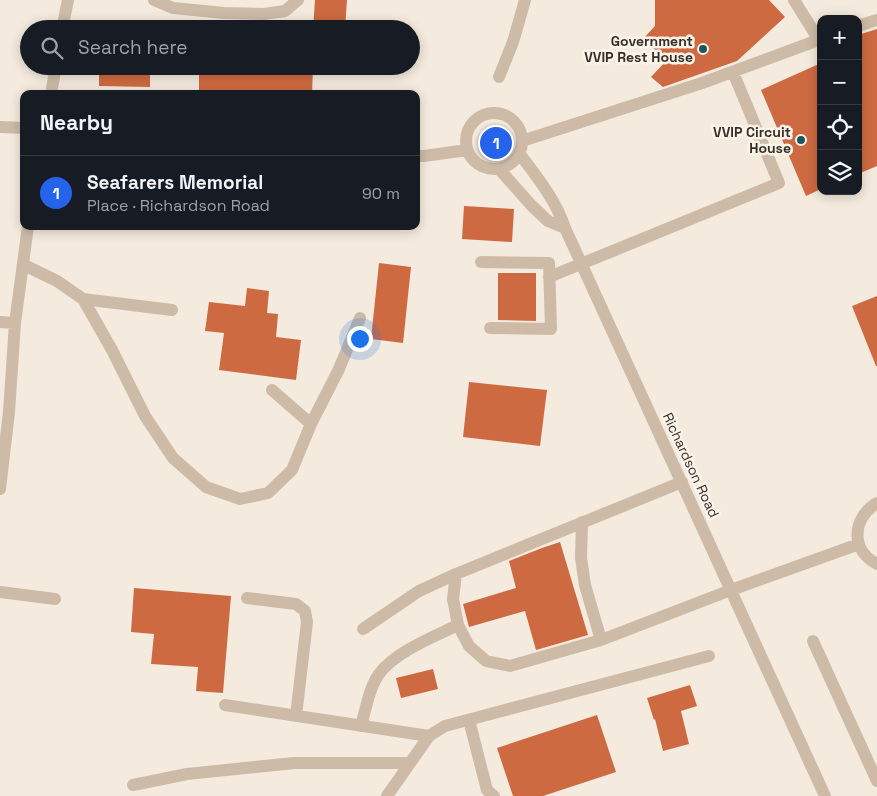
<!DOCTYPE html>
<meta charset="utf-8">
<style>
:root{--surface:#171b24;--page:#242831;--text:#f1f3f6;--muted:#9ea1a6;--line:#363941;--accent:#2563eb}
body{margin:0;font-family:"Space Grotesk",sans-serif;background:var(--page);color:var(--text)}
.controls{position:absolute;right:15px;top:15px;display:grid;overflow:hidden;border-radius:10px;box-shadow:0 2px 12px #0003}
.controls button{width:45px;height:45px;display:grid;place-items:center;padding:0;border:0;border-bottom:1px solid var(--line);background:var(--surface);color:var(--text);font:25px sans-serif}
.you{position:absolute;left:359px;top:338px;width:18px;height:18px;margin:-12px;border:4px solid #fff;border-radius:50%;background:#1a73e8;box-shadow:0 0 0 8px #1a73e833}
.badge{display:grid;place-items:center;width:32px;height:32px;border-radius:50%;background:var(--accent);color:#fff;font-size:16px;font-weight:700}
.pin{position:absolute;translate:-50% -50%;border:2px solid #fff;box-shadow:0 1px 5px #0006}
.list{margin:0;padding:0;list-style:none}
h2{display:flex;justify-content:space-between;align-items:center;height:65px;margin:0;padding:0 20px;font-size:21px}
h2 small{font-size:16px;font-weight:400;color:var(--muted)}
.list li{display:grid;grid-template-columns:32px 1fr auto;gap:15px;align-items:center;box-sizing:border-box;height:75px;padding:0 20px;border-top:1px solid var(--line)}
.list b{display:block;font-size:19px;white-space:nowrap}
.list p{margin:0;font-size:16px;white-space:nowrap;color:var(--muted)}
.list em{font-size:16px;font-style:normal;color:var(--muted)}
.icon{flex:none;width:28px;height:28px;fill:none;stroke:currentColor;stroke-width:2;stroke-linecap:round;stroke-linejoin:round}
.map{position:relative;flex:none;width:877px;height:796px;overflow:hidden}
.search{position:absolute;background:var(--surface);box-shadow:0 2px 12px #0003;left:20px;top:20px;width:400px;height:55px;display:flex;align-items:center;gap:12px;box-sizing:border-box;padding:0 18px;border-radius:28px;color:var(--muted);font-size:19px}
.panel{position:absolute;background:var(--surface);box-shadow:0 2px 12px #0003;left:20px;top:90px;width:400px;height:140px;border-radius:10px}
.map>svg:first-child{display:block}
</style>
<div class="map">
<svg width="877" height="796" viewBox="0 0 877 796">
<rect width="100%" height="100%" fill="#f4eadd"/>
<path fill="#ce6a41" d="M 315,0 L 347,0 L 345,29 L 313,29 Z
M 655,0 L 769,0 L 785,17 L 737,61 L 663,87 L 651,77 L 667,60 L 643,39 L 655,26 Z
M 877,29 L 877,166 L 858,174 L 858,35 Z
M 821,63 L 821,189 L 806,196 L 761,90 Z
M 99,66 L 150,66 L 150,87 L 99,86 Z
M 199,66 L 263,66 L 313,69 L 312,94 L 199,93 Z
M 464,206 L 514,209 L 512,242 L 462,239 Z
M 379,263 L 411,267 L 403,343 L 371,339 Z
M 498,273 L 536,273 L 536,321 L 498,320 Z
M 247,288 L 269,291 L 267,313 L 278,314 L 276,337 L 301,340 L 296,380 L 219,370 L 224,333 L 205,331 L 209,302 L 245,306 Z
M 877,296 L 877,366 L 876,366 L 852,306 Z
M 469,382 L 547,390 L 540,446 L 463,437 Z
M 560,542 L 588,635 L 536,650 L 525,611 L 469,627 L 463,604 L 516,588 L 509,561 L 542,548 Z
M 134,588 L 231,596 L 223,693 L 196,691 L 198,667 L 151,664 L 154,634 L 131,632 Z
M 433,669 L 438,689 L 401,698 L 396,678 Z
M 690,685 L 697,706 L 681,711 L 689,744 L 663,751 L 655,719 L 654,720 L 647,698 Z
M 597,715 L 616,772 L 543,796 L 513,796 L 497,748 Z"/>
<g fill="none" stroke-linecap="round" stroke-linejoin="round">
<path stroke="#cdbba7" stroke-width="12" d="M 154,0 L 173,8 L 224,13 L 264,14 L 285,11 L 298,0
M 794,0 L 819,40
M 858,26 L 877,20
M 62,29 L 68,0
M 499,77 L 513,42 L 525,0
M 51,94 L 56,66
M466 141a28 28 0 1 1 56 0a28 28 0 1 1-56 0Z
M 0,127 L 24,128
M 522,141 L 702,83 L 821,39
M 519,153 C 537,177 556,200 565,228 L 825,796
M 416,156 L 424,156 L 467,150
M 499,169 L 532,206 L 548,221 L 565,228
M 481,262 L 549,263 L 551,329 L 490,328
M 24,265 L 57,281 L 83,299 L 112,350 L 145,416 L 173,458 L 206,487 L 240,499 L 268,493 L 292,470 L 311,424 L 339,369 L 360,318
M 549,277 L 779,183 L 733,72
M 83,299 L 172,310
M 0,322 L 15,323
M 272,390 L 311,424
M 0,489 L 9,412 L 15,323 L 28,226
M 877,503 C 852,518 850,550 877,564
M 582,522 L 581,558 L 585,585 L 601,640
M 456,574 L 453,599 L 458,625 L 469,646 L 486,661 L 510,666 L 601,640 L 731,590 L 859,544
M 0,592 L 55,599
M 247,598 L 296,604 L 305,611 L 307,622 L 296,716
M 363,629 L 419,591 L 456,574 L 682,482
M 813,641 L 877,781
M 225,705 L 429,736
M 469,720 L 487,790 L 494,796
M 361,726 C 366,709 369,688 379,674 C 395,652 433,637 458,625
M 133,785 L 187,774 L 294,763 L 409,763
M 387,796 L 429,736 L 445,726 L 709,656"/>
</g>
<g fill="#1b565e" stroke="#fbf4ea" stroke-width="2">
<circle cx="703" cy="49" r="5"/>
<circle cx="801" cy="140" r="5"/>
</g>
<g text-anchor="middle" stroke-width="5" stroke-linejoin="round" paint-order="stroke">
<g font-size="14" font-weight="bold" fill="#392f28" stroke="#fbf4ea" text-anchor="end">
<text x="693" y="46">Government<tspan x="693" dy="16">VVIP Rest House</tspan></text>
<text x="791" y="137">VVIP Circuit<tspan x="791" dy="16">House</tspan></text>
</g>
<g font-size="14" fill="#392f28" stroke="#fbf4ea">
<text transform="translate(691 465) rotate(65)" y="5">Richardson Road</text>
</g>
</g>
</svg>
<div class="controls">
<button>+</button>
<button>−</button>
<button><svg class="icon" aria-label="locate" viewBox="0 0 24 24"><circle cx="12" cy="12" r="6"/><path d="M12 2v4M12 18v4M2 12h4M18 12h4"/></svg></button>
<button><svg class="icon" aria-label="layers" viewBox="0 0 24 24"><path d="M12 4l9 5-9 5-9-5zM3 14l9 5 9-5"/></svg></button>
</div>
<div class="you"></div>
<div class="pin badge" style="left:496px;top:143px">1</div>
<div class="search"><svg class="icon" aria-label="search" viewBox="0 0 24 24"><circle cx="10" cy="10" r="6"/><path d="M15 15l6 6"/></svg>Search here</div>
<section class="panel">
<h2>Nearby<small></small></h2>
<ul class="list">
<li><span class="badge">1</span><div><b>Seafarers Memorial</b><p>Place · Richardson Road</p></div><em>90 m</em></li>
</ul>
</section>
</div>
